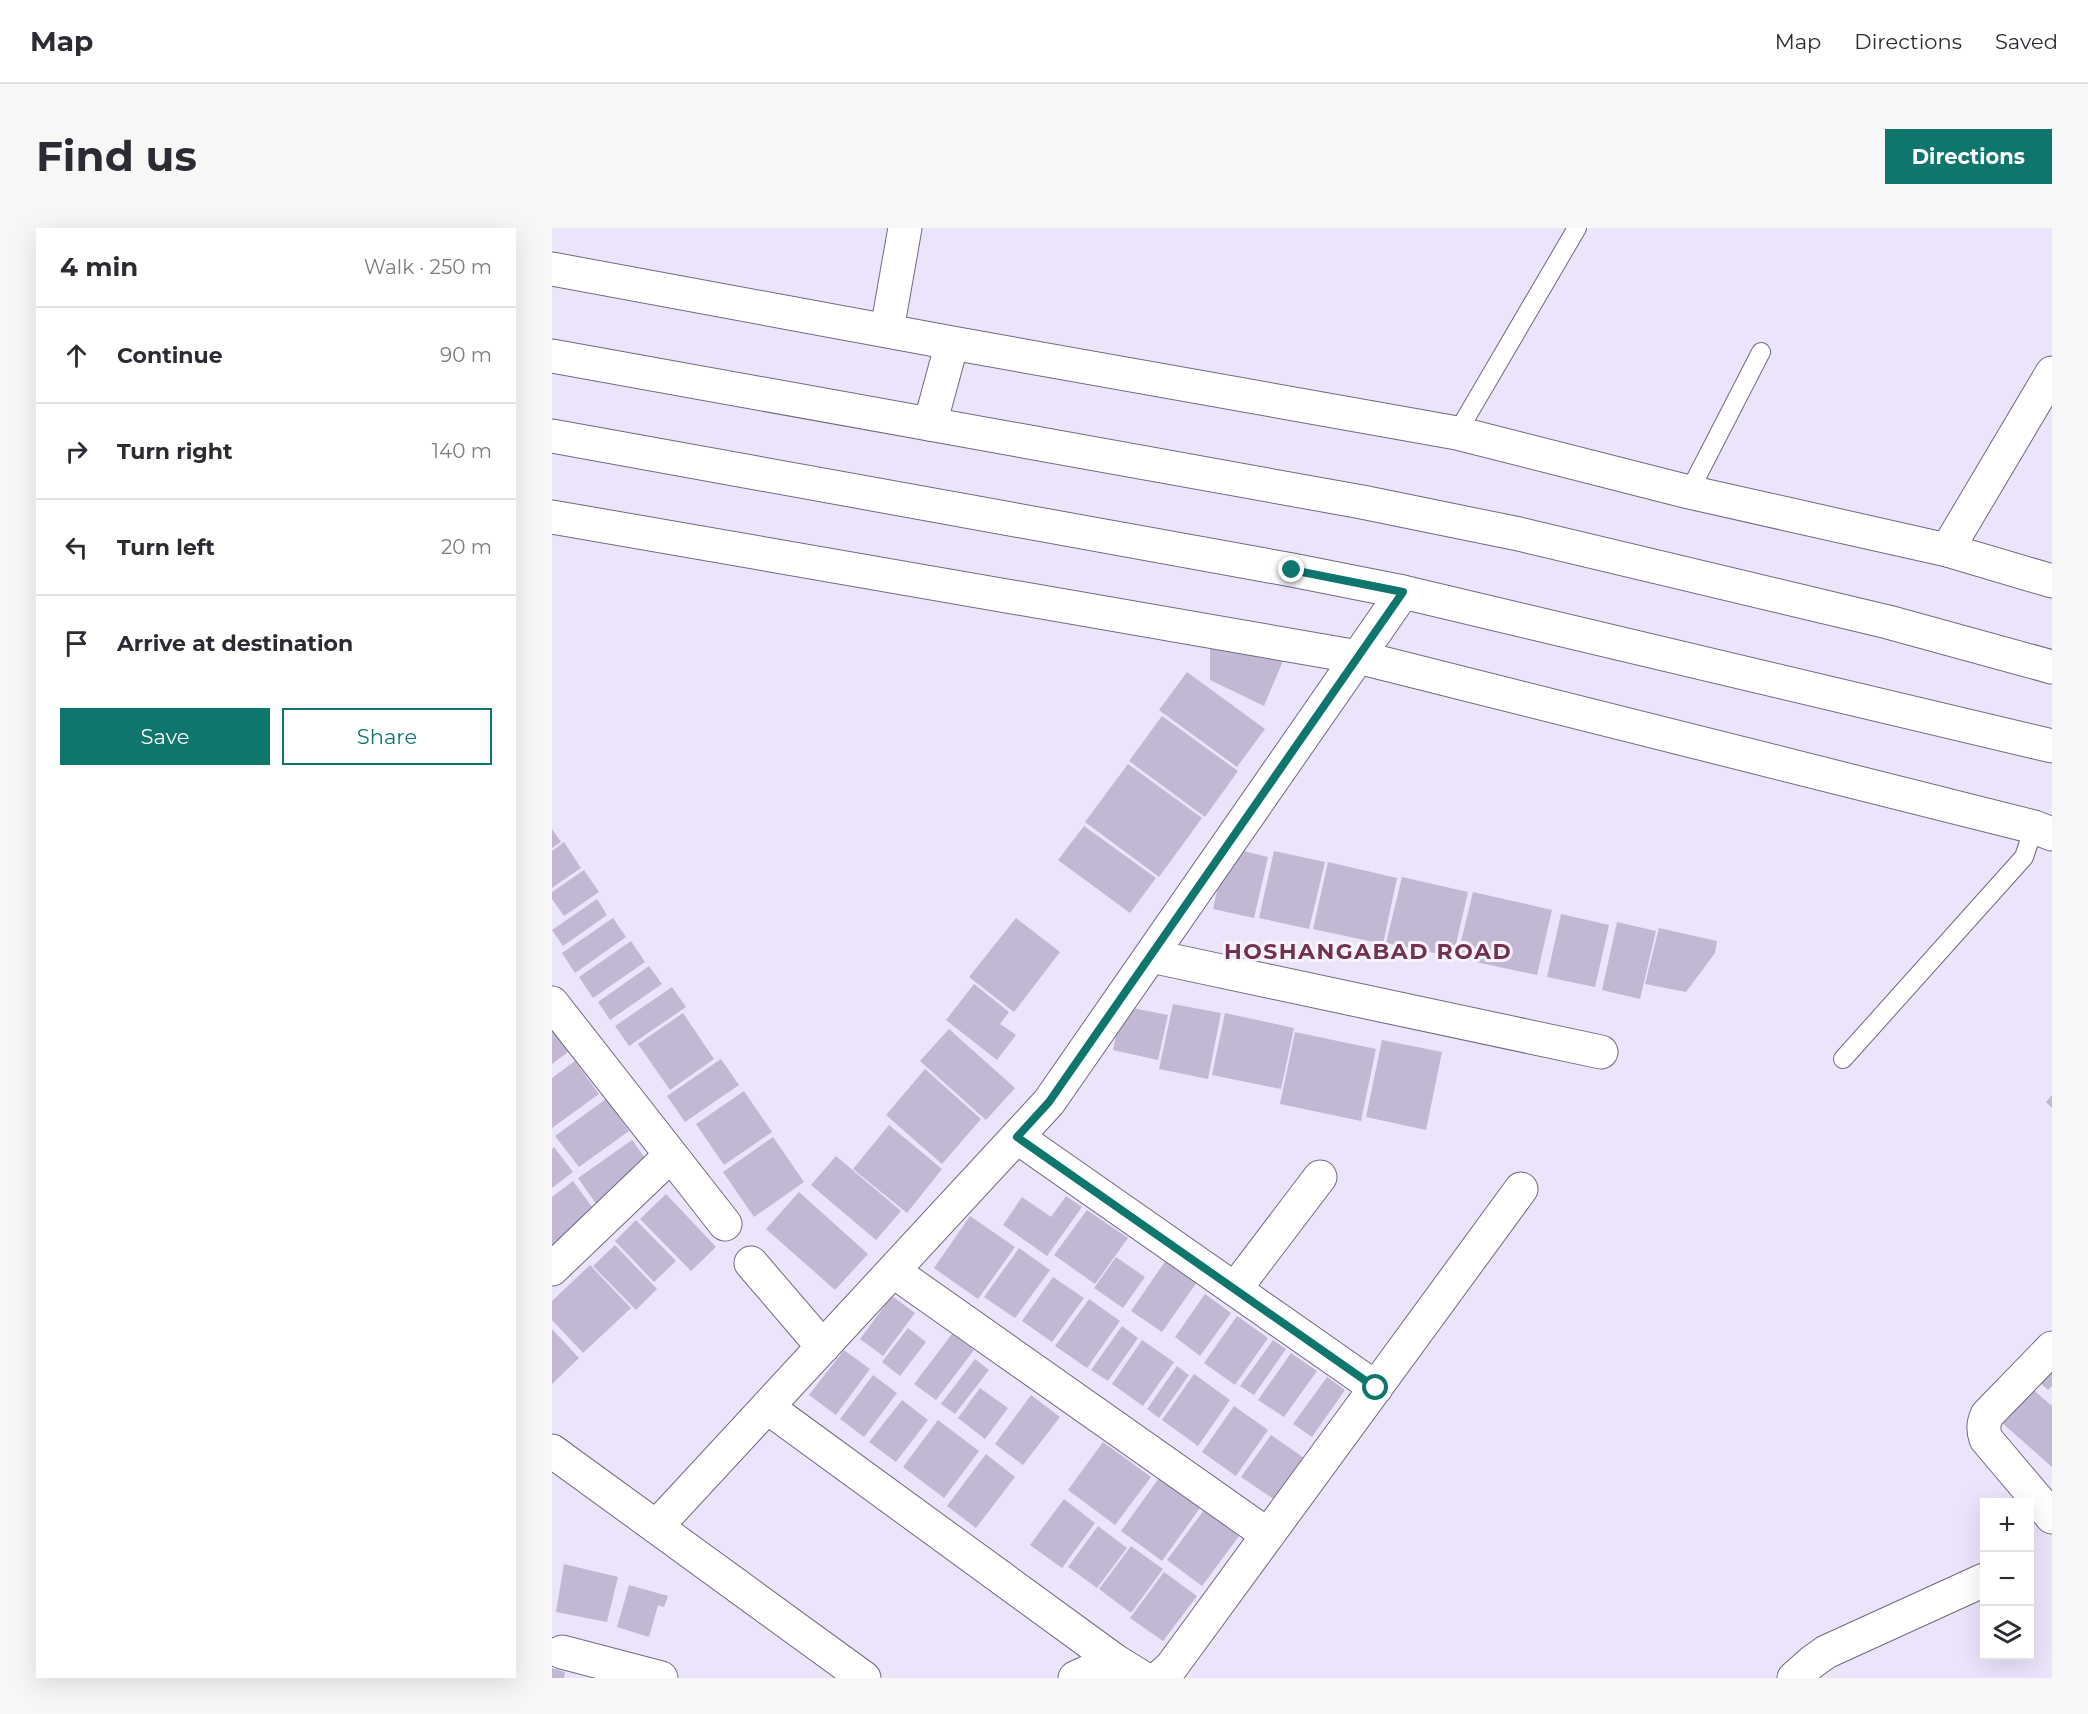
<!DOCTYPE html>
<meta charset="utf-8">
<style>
:root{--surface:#fff;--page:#f7f7f7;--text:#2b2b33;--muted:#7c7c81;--line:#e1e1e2;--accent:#0f766e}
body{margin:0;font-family:Montserrat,sans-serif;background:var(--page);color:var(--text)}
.controls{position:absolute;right:18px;bottom:18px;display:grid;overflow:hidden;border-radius:0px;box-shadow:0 6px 24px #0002}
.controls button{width:54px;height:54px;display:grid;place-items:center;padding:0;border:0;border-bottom:2px solid var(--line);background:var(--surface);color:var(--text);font:30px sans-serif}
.stop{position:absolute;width:18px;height:18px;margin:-14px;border:4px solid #0f766e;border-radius:50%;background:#fff}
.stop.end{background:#0f766e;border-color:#fff;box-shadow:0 2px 6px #0008}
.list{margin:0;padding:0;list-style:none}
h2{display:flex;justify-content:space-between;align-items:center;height:78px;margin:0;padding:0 24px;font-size:26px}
h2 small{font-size:20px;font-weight:400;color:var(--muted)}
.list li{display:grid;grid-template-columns:39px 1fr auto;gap:18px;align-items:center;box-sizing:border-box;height:96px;padding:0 24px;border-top:2px solid var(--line)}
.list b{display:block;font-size:22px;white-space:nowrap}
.list em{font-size:20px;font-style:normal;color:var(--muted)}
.actions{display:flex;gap:12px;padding:18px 24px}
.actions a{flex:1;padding:14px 0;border:2px solid var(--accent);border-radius:0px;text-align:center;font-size:21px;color:var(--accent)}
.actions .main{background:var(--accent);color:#fff}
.icon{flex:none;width:33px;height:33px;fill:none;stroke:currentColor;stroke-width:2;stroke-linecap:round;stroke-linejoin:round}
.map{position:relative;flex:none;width:1500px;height:1450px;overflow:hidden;border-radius:0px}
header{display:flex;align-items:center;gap:36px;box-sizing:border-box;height:84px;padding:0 30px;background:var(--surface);border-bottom:2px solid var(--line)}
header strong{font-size:28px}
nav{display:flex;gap:33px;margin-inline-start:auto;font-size:21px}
.intro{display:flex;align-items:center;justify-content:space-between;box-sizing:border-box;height:144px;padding:0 36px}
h1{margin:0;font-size:42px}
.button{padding:15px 27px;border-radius:0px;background:var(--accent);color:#fff;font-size:21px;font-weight:700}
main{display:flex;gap:36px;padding:0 36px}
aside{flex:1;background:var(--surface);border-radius:0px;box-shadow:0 6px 24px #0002}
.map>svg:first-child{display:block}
</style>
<header>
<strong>Map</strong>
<nav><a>Map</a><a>Directions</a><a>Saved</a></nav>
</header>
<div class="intro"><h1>Find us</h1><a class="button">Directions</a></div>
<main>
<aside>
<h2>4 min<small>Walk · 250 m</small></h2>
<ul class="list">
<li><svg class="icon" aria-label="ahead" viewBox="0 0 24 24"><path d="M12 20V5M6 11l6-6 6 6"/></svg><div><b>Continue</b></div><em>90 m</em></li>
<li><svg class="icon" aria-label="right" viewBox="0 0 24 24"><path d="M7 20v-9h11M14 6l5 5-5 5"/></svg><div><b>Turn right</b></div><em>140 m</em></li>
<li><svg class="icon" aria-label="left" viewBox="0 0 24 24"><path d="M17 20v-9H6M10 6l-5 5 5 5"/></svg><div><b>Turn left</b></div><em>20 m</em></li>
<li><svg class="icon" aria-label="arrive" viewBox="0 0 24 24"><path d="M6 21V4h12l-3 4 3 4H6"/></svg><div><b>Arrive at destination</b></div></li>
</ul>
<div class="actions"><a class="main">Save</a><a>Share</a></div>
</aside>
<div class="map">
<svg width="1500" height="1450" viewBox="0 0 1500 1450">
<rect width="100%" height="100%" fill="#ece4fb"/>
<path fill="#c2b8d3" d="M 658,420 L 731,433 L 712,478 L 658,452 Z
M 635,444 L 713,501 L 685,539 L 607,482 Z
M 610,488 L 686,543 L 653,589 L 577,533 Z
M 576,536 L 650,590 L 607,649 L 533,594 Z
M 532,598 L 604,650 L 578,685 L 506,632 Z
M 0,601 L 9,614 L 0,620 Z
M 12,614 L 29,640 L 0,660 L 0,623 Z
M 675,619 L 716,629 L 702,690 L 661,681 Z
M 722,623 L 773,634 L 757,701 L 707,690 Z
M 776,634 L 845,650 L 831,716 L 761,701 Z
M 32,642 L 47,664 L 12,688 L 0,671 L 0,664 Z
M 850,649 L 916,664 L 901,729 L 834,715 Z
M 921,664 L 1000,682 L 985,747 L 905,730 Z
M 45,671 L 55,687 L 11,718 L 0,702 Z
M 1009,686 L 1057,697 L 1043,759 L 995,749 Z
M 61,690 L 74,709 L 23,745 L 10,725 Z
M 464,690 L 508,724 L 462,784 L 417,749 Z
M 1065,694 L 1104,703 L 1088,771 L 1050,762 Z
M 1107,700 L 1165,713 L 1163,725 L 1134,764 L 1093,756 Z
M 79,713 L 93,734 L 41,770 L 27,749 Z
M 97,738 L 110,756 L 58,792 L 46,774 Z
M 422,756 L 457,784 L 448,796 L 464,807 L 445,832 L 394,792 Z
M 120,759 L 134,779 L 77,818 L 63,798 Z
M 621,776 L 669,785 L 656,851 L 607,841 Z
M 570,778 L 616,787 L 606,832 L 561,822 Z
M 131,785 L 162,831 L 118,862 L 86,816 Z
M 673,785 L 742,800 L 729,861 L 660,847 Z
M 397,801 L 463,860 L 434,892 L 368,833 Z
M 0,803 L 16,824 L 0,836 Z
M 743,804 L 824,821 L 809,893 L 728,876 Z
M 830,812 L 890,824 L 874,902 L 814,889 Z
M 169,831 L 187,857 L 133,894 L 115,868 Z
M 23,833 L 47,866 L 0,900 L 0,850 Z
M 373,841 L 429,891 L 390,936 L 334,887 Z
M 192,863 L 220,904 L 172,937 L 144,896 Z
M 1500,867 L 1500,880 L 1494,874 Z
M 54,871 L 77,903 L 27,939 L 3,908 Z
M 337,897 L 390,941 L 355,985 L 301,941 Z
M 221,909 L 252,954 L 202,989 L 171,944 Z
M 80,912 L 101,941 L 47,980 L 26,950 Z
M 2,919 L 21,944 L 0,960 L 0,921 Z
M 284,928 L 349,983 L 324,1012 L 259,957 Z
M 21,953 L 48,990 L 0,1025 L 0,969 Z
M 247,964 L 316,1026 L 283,1062 L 214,1001 Z
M 114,966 L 164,1019 L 139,1043 L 88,991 Z
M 514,968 L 530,979 L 495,1028 L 451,997 L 470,969 L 499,989 Z
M 535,982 L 576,1010 L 543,1056 L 502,1027 Z
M 418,988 L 463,1019 L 426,1071 L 382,1040 Z
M 84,992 L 124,1033 L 102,1054 L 63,1013 Z
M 63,1017 L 105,1061 L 84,1082 L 41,1038 Z
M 467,1020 L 498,1042 L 463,1090 L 432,1069 Z
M 564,1029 L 593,1049 L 571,1080 L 542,1060 Z
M 614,1032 L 645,1054 L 610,1104 L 579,1083 Z
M 38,1037 L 79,1080 L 31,1125 L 0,1092 L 0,1073 Z
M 501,1049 L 532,1070 L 500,1114 L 470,1093 Z
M 653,1066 L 679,1085 L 648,1128 L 623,1109 Z
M 340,1068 L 363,1085 L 331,1128 L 308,1111 Z
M 537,1071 L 568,1093 L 535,1140 L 503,1118 Z
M 685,1088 L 716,1110 L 683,1157 L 652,1135 Z
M 570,1098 L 586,1110 L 556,1153 L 539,1142 Z
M 356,1100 L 374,1114 L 348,1148 L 330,1134 Z
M 0,1101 L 27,1130 L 0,1156 Z
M 400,1106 L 422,1122 L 384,1172 L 362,1156 Z
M 590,1112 L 622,1134 L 591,1178 L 560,1156 Z
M 721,1112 L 734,1121 L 702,1167 L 688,1158 Z
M 292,1122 L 318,1141 L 284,1187 L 257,1167 Z
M 739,1125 L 765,1143 L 732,1189 L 706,1172 Z
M 423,1131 L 437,1142 L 403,1186 L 389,1176 Z
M 1500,1136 L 1500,1158 L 1496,1162 L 1486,1153 Z
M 625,1138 L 637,1147 L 607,1190 L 595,1181 Z
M 642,1146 L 678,1172 L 646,1218 L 610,1192 Z
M 321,1147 L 345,1165 L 312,1209 L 288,1191 Z
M 775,1149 L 793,1162 L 760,1209 L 741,1196 Z
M 428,1160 L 456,1180 L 433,1211 L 406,1190 Z
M 1479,1160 L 1500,1178 L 1500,1239 L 1449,1194 Z
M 479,1167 L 508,1189 L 471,1237 L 443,1216 Z
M 350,1172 L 376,1192 L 344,1234 L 317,1214 Z
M 682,1178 L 716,1202 L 684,1248 L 650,1224 Z
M 386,1192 L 427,1223 L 392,1270 L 351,1239 Z
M 719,1207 L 758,1234 L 729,1276 L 689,1249 Z
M 551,1214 L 599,1249 L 563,1297 L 516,1262 Z
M 434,1226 L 463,1249 L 424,1300 L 395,1278 Z
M 607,1250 L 648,1280 L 610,1333 L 569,1303 Z
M 512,1271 L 543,1295 L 510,1340 L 478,1317 Z
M 652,1282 L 687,1308 L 650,1358 L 615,1332 Z
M 546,1298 L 575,1320 L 545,1360 L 516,1339 Z
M 579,1318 L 611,1341 L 579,1385 L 547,1361 Z
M 12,1336 L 66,1349 L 55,1394 L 4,1384 Z
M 612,1344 L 645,1368 L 611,1413 L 578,1390 Z
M 77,1357 L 116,1368 L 112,1379 L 106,1377 L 97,1409 L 65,1399 Z
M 0,1440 L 13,1444 L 12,1450 L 0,1450 Z"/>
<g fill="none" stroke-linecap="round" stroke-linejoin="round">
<defs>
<path id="service" d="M 905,205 L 1025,0
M 1137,264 L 1209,124
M 1291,831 L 1472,629 L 1482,599"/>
<path id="minor" d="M 335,102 L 353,0
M 1395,322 L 1500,145
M 599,728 L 1049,824
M 0,775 L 173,996
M 465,909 L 824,1160
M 199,1035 L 271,1119
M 0,1041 L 119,927
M 341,1043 L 716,1307
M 683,1061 L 768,949
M 1500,1120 L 1435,1187 C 1431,1196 1431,1202 1434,1211 L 1500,1289
M 215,1179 L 562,1432 L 591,1450
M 0,1223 L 312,1450
M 104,1299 L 497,874 L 851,364
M 10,1424 L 109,1450
M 523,1450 L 562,1432
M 607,1450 L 620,1438 L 969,961
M 1242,1450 L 1260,1434 L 1274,1424 L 1432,1352"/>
<path id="tertiary" d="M 0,41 L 400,115 L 905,205 L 1137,264 L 1395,322 L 1500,353
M 378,196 L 400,115
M 0,289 L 806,429 L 1482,599 L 1500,606"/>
<path id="primary" d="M 0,128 L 810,274 L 967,306 L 1336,394 L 1500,439
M 0,208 L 740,342 L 851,364 L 1500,518"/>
</defs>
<use href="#service" stroke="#716881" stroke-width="20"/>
<use href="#minor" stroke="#716881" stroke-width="35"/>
<use href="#tertiary" stroke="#716881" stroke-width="35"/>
<use href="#primary" stroke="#716881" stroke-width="35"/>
<use href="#service" stroke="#fff" stroke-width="18"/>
<use href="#minor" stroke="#fff" stroke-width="33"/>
<use href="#tertiary" stroke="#fff" stroke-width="33"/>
<use href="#primary" stroke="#fff" stroke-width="33"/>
</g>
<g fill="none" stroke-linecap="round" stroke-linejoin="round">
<path stroke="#0f766e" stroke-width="8" d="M 740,342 L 851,364 L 497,874 L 465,909 L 824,1160"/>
</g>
<g text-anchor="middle" stroke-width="6" stroke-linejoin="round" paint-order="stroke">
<g font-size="22" font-weight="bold" letter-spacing="1.5" fill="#74314f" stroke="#f8f4ff">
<text x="816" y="731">HOSHANGABAD ROAD</text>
</g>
</g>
</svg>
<div class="controls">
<button>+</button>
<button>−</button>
<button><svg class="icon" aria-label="layers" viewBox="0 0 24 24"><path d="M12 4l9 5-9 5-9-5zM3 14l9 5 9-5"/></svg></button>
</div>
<div class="stop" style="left:824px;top:1160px"></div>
<div class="stop end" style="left:740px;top:342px"></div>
</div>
</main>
